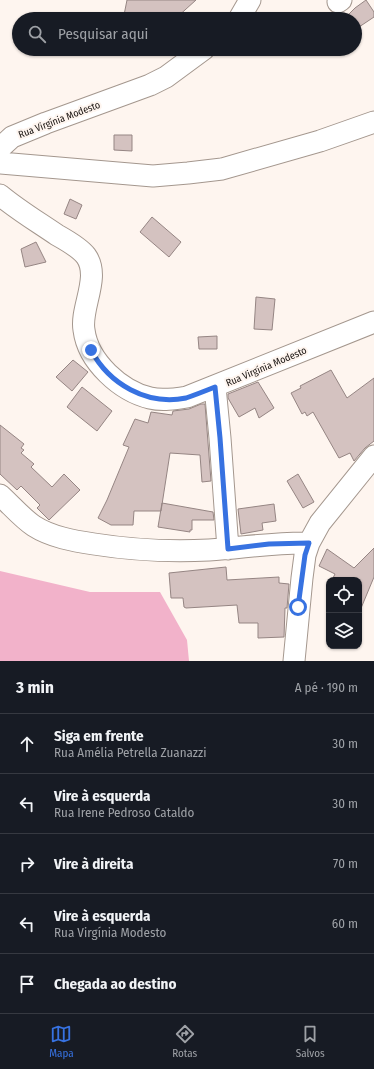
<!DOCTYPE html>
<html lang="pt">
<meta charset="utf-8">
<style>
:root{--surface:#171b24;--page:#242831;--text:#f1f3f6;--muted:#9ea1a6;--line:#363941;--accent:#3772e1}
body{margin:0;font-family:"Fira Sans Condensed",sans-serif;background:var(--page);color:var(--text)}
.controls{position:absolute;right:12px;bottom:12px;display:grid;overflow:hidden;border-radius:8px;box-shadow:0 1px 3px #0004}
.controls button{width:36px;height:36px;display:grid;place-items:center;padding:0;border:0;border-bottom:1px solid var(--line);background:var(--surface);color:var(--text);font:20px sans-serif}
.stop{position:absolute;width:12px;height:12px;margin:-9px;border:3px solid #3772e1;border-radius:50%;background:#fff}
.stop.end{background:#3772e1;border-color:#fff;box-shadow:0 1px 4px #0008}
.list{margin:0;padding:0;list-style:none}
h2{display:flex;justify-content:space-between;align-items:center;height:52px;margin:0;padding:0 16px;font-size:17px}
h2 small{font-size:13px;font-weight:400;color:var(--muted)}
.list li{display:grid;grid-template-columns:26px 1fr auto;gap:12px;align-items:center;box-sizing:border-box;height:60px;padding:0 16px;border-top:1px solid var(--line)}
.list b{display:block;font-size:15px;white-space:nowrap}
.list p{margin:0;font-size:13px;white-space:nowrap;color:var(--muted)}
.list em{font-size:13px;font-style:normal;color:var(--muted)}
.icon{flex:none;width:22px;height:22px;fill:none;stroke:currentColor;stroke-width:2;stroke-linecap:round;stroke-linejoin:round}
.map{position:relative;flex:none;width:374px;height:661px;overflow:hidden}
.search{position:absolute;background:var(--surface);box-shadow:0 1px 3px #0004;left:12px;right:12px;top:12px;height:44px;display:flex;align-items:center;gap:10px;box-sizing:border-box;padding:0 14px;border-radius:22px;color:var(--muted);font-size:15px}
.sheet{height:352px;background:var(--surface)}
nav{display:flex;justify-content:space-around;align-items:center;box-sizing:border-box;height:56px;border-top:1px solid var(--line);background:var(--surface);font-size:11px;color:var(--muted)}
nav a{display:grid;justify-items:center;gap:2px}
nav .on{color:var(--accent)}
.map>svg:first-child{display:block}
</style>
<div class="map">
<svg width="374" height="661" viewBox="0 0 374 661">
<rect width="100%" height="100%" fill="#fef5ef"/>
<path fill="#f2b2ca" d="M 0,571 L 90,592 L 160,592 L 187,640 L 189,661 L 0,661 Z"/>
<path fill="#d4c2c0" stroke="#958583" d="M 127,0 L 196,0 L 175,19 L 143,19 L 124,15 Z
M 366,0 L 374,12 L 374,17 L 356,29 L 355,19 L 350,19 L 348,15 L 355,8 Z
M 114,135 L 132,135 L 132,151 L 114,150 Z
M 70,199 L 82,205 L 76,219 L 64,214 Z
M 152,217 L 181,242 L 169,257 L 140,232 Z
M 36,242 L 46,262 L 25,267 L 21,249 Z
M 256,297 L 275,299 L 272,330 L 254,329 Z
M 217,336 L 217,349 L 199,349 L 198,337 Z
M 73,360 L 88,372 L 72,391 L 56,377 Z
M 331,370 L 347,398 L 374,378 L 374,441 L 365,448 L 354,461 L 350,453 L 339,458 L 313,412 L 307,416 L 305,412 L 302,414 L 291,393 L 301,388 L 300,386 Z
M 258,382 L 274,408 L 259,418 L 255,408 L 239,417 L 228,398 L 228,394 Z
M 82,387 L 112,411 L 97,431 L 67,407 Z
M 201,404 L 205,404 L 211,481 L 202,482 L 200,455 L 170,453 L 161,511 L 134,511 L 133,525 L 111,525 L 98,518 L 107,500 L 129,447 L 123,445 L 135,419 L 148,423 L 151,412 L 172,415 L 173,411 L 189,409 Z
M 0,425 L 24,444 L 21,448 L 24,450 L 21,453 L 34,464 L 31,467 L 52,487 L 64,474 L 80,490 L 49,520 L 37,508 L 40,505 L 21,486 L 17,490 L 0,474 Z
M 298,474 L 314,502 L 303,508 L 287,481 Z
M 162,503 L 213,512 L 214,520 L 192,520 L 192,530 L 190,530 L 190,532 L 158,527 Z
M 274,504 L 276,521 L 262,523 L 263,530 L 241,534 L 238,509 Z
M 374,548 L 374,577 L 359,613 L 359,580 L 332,580 L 335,574 L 319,566 L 327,549 L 354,568 Z
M 226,567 L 227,580 L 279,577 L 279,583 L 289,584 L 287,608 L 285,608 L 284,637 L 258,638 L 258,623 L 239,623 L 237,605 L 186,608 L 184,607 L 183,598 L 171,598 L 169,573 Z"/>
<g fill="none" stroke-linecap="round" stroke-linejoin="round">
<defs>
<path id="minor" d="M 338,2 L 341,0
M 239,19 L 250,0
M 0,148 L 12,137 L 46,123 L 150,85 L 166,77 L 204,49
M 0,163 L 153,176 L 188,173 L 222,169 L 320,141 L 374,122
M 0,195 C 18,210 38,222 57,235 C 66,240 80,248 86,256 C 101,277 80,308 84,330 C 88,362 121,391 150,398 C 162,401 175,399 187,397 L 374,322
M 215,387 L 220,438 L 228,549
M 0,495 C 11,505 22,518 34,526 C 51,537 74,541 94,544 C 132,550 171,552 209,550 C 242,548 275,542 309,543
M 294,661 L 302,578 L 305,555 L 309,543 L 320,523 L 374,456"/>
</defs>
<use href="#minor" stroke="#a4978e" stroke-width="23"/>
<use href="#minor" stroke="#fff" stroke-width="21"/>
</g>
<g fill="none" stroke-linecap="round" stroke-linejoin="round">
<path stroke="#3772e1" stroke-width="5" d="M 91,350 C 109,384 147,406 186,398 C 195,395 205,391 215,387 L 220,438 L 228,549 L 269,544 L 309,543 L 305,555 L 298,607"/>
</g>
<g text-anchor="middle" stroke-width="4" stroke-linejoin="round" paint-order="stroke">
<g font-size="10" fill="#191411" stroke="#fef5ef">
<text transform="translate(59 119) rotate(-21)" y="4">Rua Virgínia Modesto</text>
<text transform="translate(266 366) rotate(-23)" y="4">Rua Virgínia Modesto</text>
</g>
</g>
</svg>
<div class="controls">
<button><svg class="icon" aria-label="locate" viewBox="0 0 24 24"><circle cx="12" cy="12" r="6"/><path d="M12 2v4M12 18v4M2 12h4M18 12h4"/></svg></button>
<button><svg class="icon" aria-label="layers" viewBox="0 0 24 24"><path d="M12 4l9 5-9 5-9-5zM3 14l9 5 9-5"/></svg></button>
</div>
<div class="stop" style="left:298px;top:607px"></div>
<div class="stop end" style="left:91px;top:350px"></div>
<div class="search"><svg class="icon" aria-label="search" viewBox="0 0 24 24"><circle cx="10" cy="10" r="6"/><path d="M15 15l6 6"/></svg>Pesquisar aqui</div>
</div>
<section class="sheet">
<h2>3 min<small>A pé · 190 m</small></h2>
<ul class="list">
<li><svg class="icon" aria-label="ahead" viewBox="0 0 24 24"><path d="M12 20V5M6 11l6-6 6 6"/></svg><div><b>Siga em frente</b><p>Rua Amélia Petrella Zuanazzi</p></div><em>30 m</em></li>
<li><svg class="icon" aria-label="left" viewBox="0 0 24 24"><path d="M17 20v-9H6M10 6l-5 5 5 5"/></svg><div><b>Vire à esquerda</b><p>Rua Irene Pedroso Cataldo</p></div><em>30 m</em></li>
<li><svg class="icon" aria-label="right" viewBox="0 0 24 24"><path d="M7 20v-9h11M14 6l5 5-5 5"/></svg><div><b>Vire à direita</b></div><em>70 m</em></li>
<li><svg class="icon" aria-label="left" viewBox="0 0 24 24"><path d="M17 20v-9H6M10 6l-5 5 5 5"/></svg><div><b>Vire à esquerda</b><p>Rua Virgínia Modesto</p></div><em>60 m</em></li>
<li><svg class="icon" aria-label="arrive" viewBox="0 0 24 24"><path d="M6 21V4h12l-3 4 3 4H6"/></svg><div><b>Chegada ao destino</b></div></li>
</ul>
</section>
<nav>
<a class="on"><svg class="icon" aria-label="map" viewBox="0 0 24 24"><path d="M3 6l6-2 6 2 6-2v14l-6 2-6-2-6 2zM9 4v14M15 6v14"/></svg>Mapa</a>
<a><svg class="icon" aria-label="directions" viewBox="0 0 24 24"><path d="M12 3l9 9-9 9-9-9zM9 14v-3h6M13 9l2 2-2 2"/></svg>Rotas</a>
<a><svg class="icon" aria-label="saved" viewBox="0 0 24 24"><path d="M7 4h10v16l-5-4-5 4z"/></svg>Salvos</a>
</nav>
